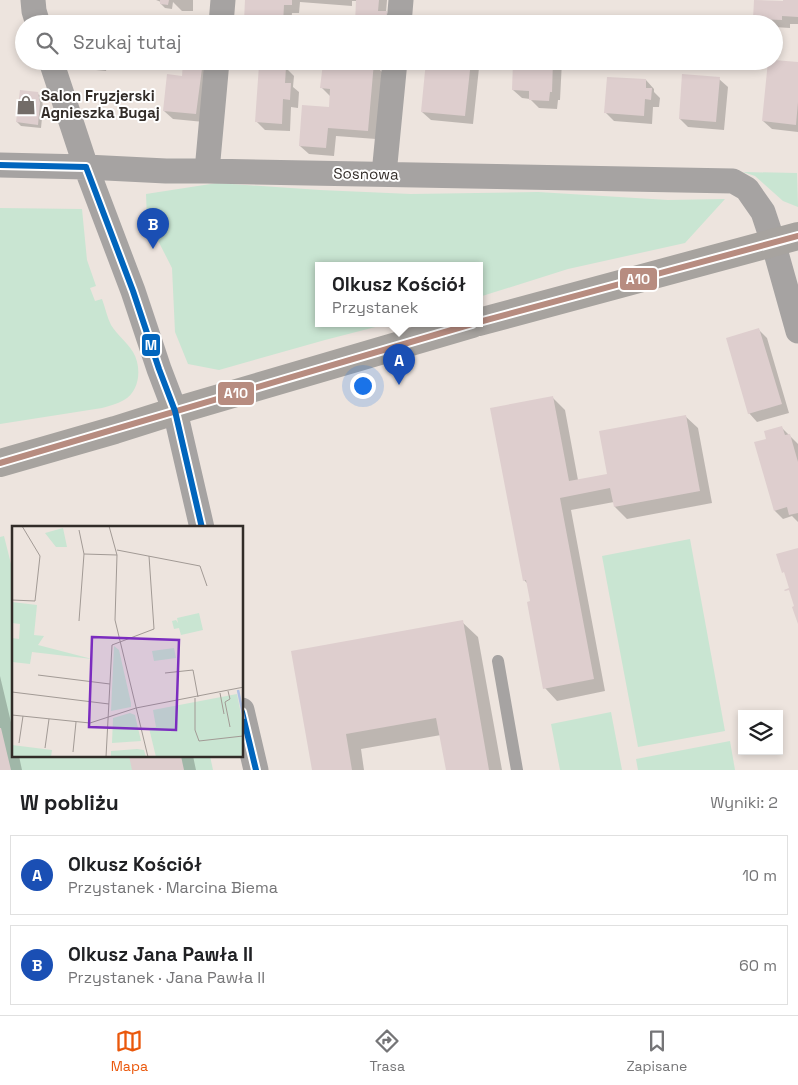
<!DOCTYPE html>
<html lang="pl">
<meta charset="utf-8">
<style>
:root{--surface:#fff;--page:#f2f2f2;--text:#202124;--muted:#757577;--line:#e0e0e0;--accent:#ea580c}
body{margin:0;font-family:"Space Grotesk",sans-serif;background:var(--page);color:var(--text)}
.controls{position:absolute;right:15px;bottom:15px;display:grid;overflow:hidden;border-radius:0px;box-shadow:0 2px 8px #0003}
.controls button{width:45px;height:45px;display:grid;place-items:center;padding:0;border:0;border-bottom:1px solid var(--line);background:var(--surface);color:var(--text);font:25px sans-serif}
.you{position:absolute;left:362px;top:385px;width:18px;height:18px;margin:-12px;border:4px solid #fff;border-radius:50%;background:#1a73e8;box-shadow:0 0 0 8px #1a73e833}
.badge{display:grid;place-items:center;width:32px;height:32px;border-radius:50%;background:var(--accent);color:#fff;font-size:16px;font-weight:700}
.pin{position:absolute;translate:-50% -41px;filter:drop-shadow(0 1px 2px #0008)}
.pin::after{content:'';position:absolute;top:26px;width:18px;height:15px;background:inherit;clip-path:polygon(0 0,100% 0,50% 100%)}
.popup{position:absolute;left:315px;top:262px;width:168px;height:65px;box-sizing:border-box;display:grid;place-content:center;border-radius:0px;background:var(--surface);filter:drop-shadow(0 1px 4px #0005);font-size:16px;white-space:nowrap;color:var(--muted)}
.popup b{font-size:19px;color:var(--text)}
.popup::after{content:'';position:absolute;left:50%;top:100%;margin-left:-10px;border:10px solid transparent;border-top-color:var(--surface)}
.list{margin:0;padding:0;list-style:none}
h2{display:flex;justify-content:space-between;align-items:center;height:65px;margin:0;padding:0 20px;font-size:21px}
h2 small{font-size:16px;font-weight:400;color:var(--muted)}
.list li{display:grid;grid-template-columns:32px 1fr auto;gap:15px;align-items:center;box-sizing:border-box;height:80px;margin:0 10px 10px;padding:0 10px;border:1px solid var(--line);border-radius:0px}
.list b{display:block;font-size:19px;white-space:nowrap}
.list p{margin:0;font-size:16px;white-space:nowrap;color:var(--muted)}
.list em{font-size:16px;font-style:normal;color:var(--muted)}
.icon{flex:none;width:28px;height:28px;fill:none;stroke:currentColor;stroke-width:2;stroke-linecap:round;stroke-linejoin:round}
.map{position:relative;flex:none;width:798px;height:770px;overflow:hidden}
.search{position:absolute;background:var(--surface);box-shadow:0 2px 8px #0003;left:15px;right:15px;top:15px;height:55px;display:flex;align-items:center;gap:12px;box-sizing:border-box;padding:0 18px;border-radius:28px;color:var(--muted);font-size:19px}
.sheet{height:245px;background:var(--surface)}
nav{display:flex;justify-content:space-around;align-items:center;box-sizing:border-box;height:70px;border-top:1px solid var(--line);background:var(--surface);font-size:14px;color:var(--muted)}
nav a{display:grid;justify-items:center;gap:2px}
nav .on{color:var(--accent)}
.map>svg:first-child{display:block}
</style>
<div class="map">
<svg width="798" height="770" viewBox="0 0 798 770">
<rect width="100%" height="100%" fill="#ede4de"/>
<path fill="#c9e5d2" d="M 743,172 L 797,173 L 798,207 L 783,201 L 755,176 Z
M 217,183 L 320,190 L 411,194 L 538,192 L 668,200 L 725,199 L 685,243 L 568,269 L 479,297 L 479,266 L 319,266 L 319,324 L 387,324 L 325,340 L 219,370 L 188,364 L 175,332 L 172,268 L 147,219 L 146,194 Z
M 0,208 L 82,209 L 87,260 L 96,286 L 90,288 L 95,301 L 102,299 C 105,307 107,317 111,325 C 117,335 127,342 133,352 C 142,367 140,391 124,400 C 117,404 109,406 102,408 L 0,424 Z
M 4,536 L 14,576 L 14,756 L 210,756 L 213,770 L 0,770 L 0,537 Z
M 690,539 L 725,731 L 638,747 L 602,556 Z
M 611,712 L 622,770 L 560,770 L 551,724 Z
M 730,741 L 735,770 L 638,770 L 636,759 Z"/>
<path fill="#0003" d="M 156,0 L 193,0 L 193,11 L 182,11 L 173,2 L 172,9 L 165,8 L 161,4 L 161,2 Z
M 246,0 L 387,0 L 386,12 L 395,21 L 395,24 L 356,24 L 358,1 L 352,1 L 352,6 L 300,2 L 299,13 L 292,13 L 291,24 L 248,24 L 245,21 Z
M 784,0 L 798,0 L 798,24 L 790,24 L 790,28 L 774,27 L 774,24 L 760,24 L 754,18 L 784,2 Z
M 79,61 L 116,61 L 115,68 L 107,67 L 106,71 L 86,69 Z
M 185,61 L 205,61 L 204,122 L 173,119 L 164,111 L 183,77 Z
M 427,61 L 472,61 L 479,68 L 473,124 L 431,120 L 422,112 Z
M 514,61 L 562,61 L 560,100 L 558,100 L 557,109 L 539,108 L 530,99 L 522,98 L 513,90 Z
M 373,63 L 382,72 L 376,139 L 336,136 L 334,156 L 309,154 L 300,146 L 330,109 L 330,96 L 322,88 L 350,66 Z
M 798,64 L 798,132 L 772,129 L 763,121 Z
M 286,68 L 294,76 L 293,87 L 299,92 L 298,108 L 291,107 L 290,131 L 265,130 L 256,121 Z
M 719,79 L 728,87 L 724,130 L 688,127 L 680,119 Z
M 646,80 L 654,89 L 654,92 L 660,98 L 659,107 L 653,107 L 652,124 L 614,121 L 606,113 Z
M 38,94 L 42,98 L 43,108 L 41,128 L 21,126 L 17,122 Z
M 759,330 L 767,338 L 789,413 L 757,422 L 749,413 Z
M 552,397 L 565,410 L 578,480 L 608,475 L 685,416 L 698,428 L 712,503 L 627,519 L 615,507 L 614,502 L 571,510 L 605,691 L 557,701 L 545,688 L 529,585 L 524,580 Z
M 781,427 L 798,444 L 798,522 L 792,516 L 783,519 L 775,511 L 768,440 Z
M 462,622 L 478,637 L 502,770 L 447,770 L 441,735 L 361,749 L 364,770 L 313,770 L 292,652 Z
M 0,676 L 14,735 L 14,756 L 19,756 L 22,770 L 0,770 Z
M 130,756 L 193,756 L 196,770 L 133,770 Z"/>
<path fill="#decece" d="M 160,0 L 169,0 L 168,5 L 160,4 Z
M 245,0 L 292,0 L 292,5 L 284,5 L 283,24 L 244,21 Z
M 356,0 L 379,0 L 378,11 L 387,11 L 386,24 L 355,24 Z
M 754,0 L 783,1 L 783,0 L 798,0 L 798,17 L 782,16 L 782,20 L 753,19 Z
M 774,60 L 798,62 L 798,102 L 796,125 L 762,121 L 768,61 Z
M 183,61 L 203,61 L 196,114 L 163,111 L 167,74 L 182,76 Z
M 349,61 L 374,62 L 368,131 L 328,128 L 326,148 L 299,146 L 302,105 L 329,107 L 330,89 L 320,88 L 323,63 L 349,65 Z
M 426,61 L 471,61 L 465,116 L 421,112 Z
M 513,61 L 553,61 L 552,92 L 550,92 L 549,101 L 529,100 L 529,91 L 512,90 Z
M 259,65 L 286,67 L 285,83 L 291,83 L 290,100 L 283,99 L 282,124 L 255,122 Z
M 682,74 L 720,77 L 716,122 L 679,119 Z
M 607,77 L 646,79 L 646,88 L 652,88 L 651,100 L 645,99 L 644,116 L 604,113 Z
M 20,90 L 38,92 L 40,103 L 38,125 L 16,122 Z
M 759,328 L 782,404 L 748,414 L 726,338 Z
M 553,396 L 569,481 L 607,474 L 599,431 L 686,415 L 700,491 L 614,507 L 610,488 L 560,498 L 594,679 L 543,689 L 527,602 L 530,601 L 526,580 L 523,581 L 490,408 Z
M 782,426 L 785,435 L 790,434 L 798,462 L 798,513 L 789,515 L 787,507 L 774,511 L 754,442 L 766,439 L 764,431 Z
M 798,548 L 798,624 L 792,607 L 794,606 L 789,590 L 785,591 L 784,590 L 789,588 L 784,572 L 782,573 L 776,554 Z
M 463,620 L 489,770 L 446,770 L 436,718 L 346,734 L 352,770 L 312,770 L 291,651 Z
M 0,728 L 1,728 L 11,770 L 0,770 Z
M 129,756 L 181,756 L 184,770 L 132,770 Z"/>
<g fill="none" stroke-linecap="round" stroke-linejoin="round">
<path stroke="#a6a3a2" stroke-width="12" d="M 498,661 L 517,770"/>
<path stroke="#a6a3a2" stroke-width="25" d="M 33,0 L 34,11 L 38,24
M 221,24 L 223,0
M 399,24 L 401,0
M 51,61 L 86,167 L 133,291 L 159,369 L 175,411 L 202,528
M 0,165 L 86,167 L 166,171 L 207,171 L 733,181 L 747,189 L 763,212 L 773,242 L 798,331
M 207,171 L 217,61
M 384,174 L 395,61
M 242,710 L 256,770"/>
<path stroke="#a7a39f" stroke-width="28" d="M 479,322 L 798,236
M 0,463 L 115,430 L 175,411 L 472,324"/>
<defs>
<path id="bus-1" d="M 479,322 L 798,236
M 0,463 L 472,324"/>
<path id="bus-2" d="M 0,165 L 86,167
M 86,167 L 133,291 L 159,369 L 175,411 L 202,528
M 242,712 L 256,770"/>
</defs>
<use href="#bus-1" stroke="#fff" stroke-width="10"/>
<use href="#bus-2" stroke="#fff" stroke-width="10"/>
<use href="#bus-1" stroke="#b78c80" stroke-width="6"/>
<use href="#bus-2" stroke="#0065bd" stroke-width="6"/>
</g>
<defs>
<symbol id="shop-bare" viewBox="-9 -9 18 18"><path d="M-5-2.5h2.3a2.7 3.5 0 0 1 5.4 0H5L5.5 6h-11ZM-1.5-2.5h3a1.5 2.3 0 0 0-3 0Z" fill="#736c68" stroke="#fff" stroke-width="2.5" paint-order="stroke"/></symbol>
</defs>
<g fill-rule="evenodd">
<use href="#shop-bare" x="12" y="91" width="28" height="28"/>
</g>
<g text-anchor="middle" stroke-width="4" stroke-linejoin="round" paint-order="stroke">
<g font-size="15" font-weight="bold" fill="#322c28" stroke="#fff" text-anchor="start">
<text x="41" y="101">Salon Fryzjerski<tspan x="41" dy="17">Agnieszka Bugaj</tspan></text>
</g>
<g font-size="15" fill="#322c28" stroke="#fff">
<text transform="translate(366 174) rotate(1)" y="5">Sosnowa</text>
</g>
</g>
<g transform="translate(12 526)">
<rect width="231" height="231" fill="#ede4de"/>
<path d="M 51,2 L 55,21 L 44,21 L 33,7 ZM 0,76 L 25,79 L 22,109 L 32,110 L 26,119 L 80,133 L 20,126 L 18,138 L 0,136 L 0,112 L 7,113 L 8,98 L 0,97 ZM 187,87 L 191,104 L 169,109 L 167,102 L 162,103 L 160,95 L 164,94 L 166,97 L 165,92 ZM 102,120 L 107,124 L 119,177 L 119,181 L 99,185 ZM 162,122 L 164,132 L 142,135 L 140,125 ZM 225,168 L 231,198 L 231,231 L 144,231 L 137,202 L 144,201 L 141,184 ZM 118,187 L 123,189 L 129,215 L 100,217 L 101,192 ZM 0,219 L 40,224 L 39,231 L 0,231 ZM 125,223 L 132,224 L 134,231 L 99,231 L 99,225 Z" fill="#c9e5d2"/>
<path fill="none" stroke="#afc1e4" stroke-width="2.5" d="M 226,164 L 232,193"/>
<path fill="none" stroke="#a29a95" stroke-width="1" d="M 97,0 L 105,29 L 103,94 L 136,231M 67,4 L 72,28 L 67,95M 105,24 L 188,40 L 195,60M 72,28 L 105,29M 0,74 L 23,75 L 28,30 L 10,0M 153,147 L 181,144 L 186,171M 26,149 L 98,158M 216,165 L 218,173 L 213,176 L 218,201M 0,166 L 97,178M 208,167 L 212,188M 183,172 L 183,204 L 187,215 L 231,210M 0,189 L 78,197 L 124,182 L 232,161M 7,217 L 11,190M 33,222 L 37,193M 61,226 L 64,196M 94,231 L 100,119 L 142,103 L 137,30"/>
<path fill="#7b2cbf" fill-opacity="0.15" stroke="#7b2cbf" stroke-width="2.5" d="M 80,111 L 167,114 L 164,204 L 77,201 Z"/>
<rect width="231" height="231" fill="none" stroke="#322c28" stroke-width="2.5"/>
</g>
<g stroke="#fff" stroke-width="2">
<rect x="619" y="267" width="39" height="24" rx="5" fill="#b78c80"/>
<rect x="141" y="333" width="20" height="24" rx="5" fill="#0065bd"/>
<rect x="217" y="381" width="38" height="25" rx="5" fill="#b78c80"/>
</g>
<g font-size="14" text-anchor="middle" font-weight="bold" fill="#fff">
<text x="638" y="284">A10</text>
<text x="151" y="350">M</text>
<text x="236" y="398">A10</text>
</g>
</svg>
<div class="controls">
<button><svg class="icon" aria-label="layers" viewBox="0 0 24 24"><path d="M12 4l9 5-9 5-9-5zM3 14l9 5 9-5"/></svg></button>
</div>
<div class="you"></div>
<div class="pin badge" style="left:399px;top:385px;background:#1a4fb4">A</div>
<div class="popup"><b>Olkusz Kościół</b>Przystanek</div>
<div class="pin badge" style="left:153px;top:249px;background:#1a4fb4">B</div>
<div class="search"><svg class="icon" aria-label="search" viewBox="0 0 24 24"><circle cx="10" cy="10" r="6"/><path d="M15 15l6 6"/></svg>Szukaj tutaj</div>
</div>
<section class="sheet">
<h2>W pobliżu<small>Wyniki: 2</small></h2>
<ul class="list">
<li><span class="badge" style="background:#1a4fb4">A</span><div><b>Olkusz Kościół</b><p>Przystanek · Marcina Biema</p></div><em>10 m</em></li>
<li><span class="badge" style="background:#1a4fb4">B</span><div><b>Olkusz Jana Pawła II</b><p>Przystanek · Jana Pawła II</p></div><em>60 m</em></li>
</ul>
</section>
<nav>
<a class="on"><svg class="icon" aria-label="map" viewBox="0 0 24 24"><path d="M3 6l6-2 6 2 6-2v14l-6 2-6-2-6 2zM9 4v14M15 6v14"/></svg>Mapa</a>
<a><svg class="icon" aria-label="directions" viewBox="0 0 24 24"><path d="M12 3l9 9-9 9-9-9zM9 14v-3h6M13 9l2 2-2 2"/></svg>Trasa</a>
<a><svg class="icon" aria-label="saved" viewBox="0 0 24 24"><path d="M7 4h10v16l-5-4-5 4z"/></svg>Zapisane</a>
</nav>
